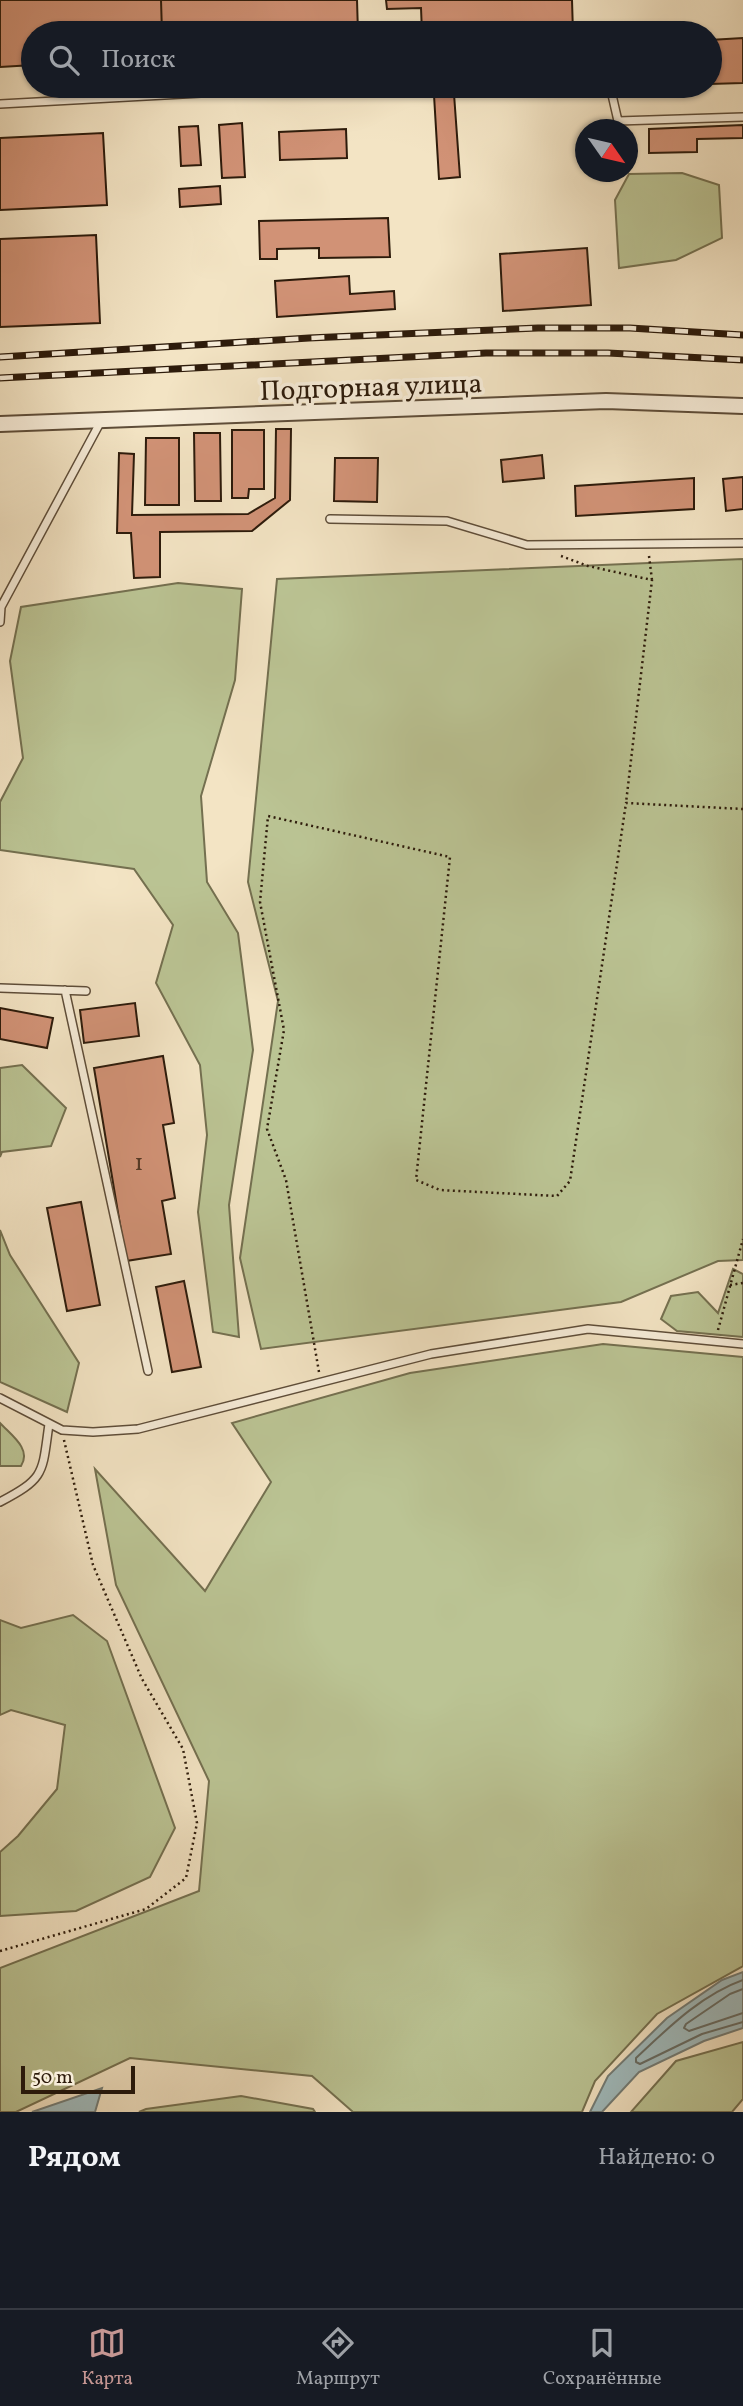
<!DOCTYPE html>
<html lang="ru">
<meta charset="utf-8">
<style>
:root{--surface:#171b24;--page:#20242c;--text:#f1f3f6;--muted:#9ea1a6;--line:#363941;--accent:#c59692}
body{margin:0;font-family:Vollkorn,serif;background:var(--page);color:var(--text)}
.compass{position:absolute;left:575px;top:119px;width:63px;height:63px;border-radius:50%;background:var(--surface);box-shadow:0 2px 5px #0004;rotate:124deg}
.scale{position:absolute;left:21px;bottom:18px;width:114px;box-sizing:border-box;padding-left:7px;border:4px solid #2d1b0b;border-top:0;font-size:19px;line-height:24px;white-space:nowrap;color:#2d1b0b;-webkit-text-stroke:5px #f7edd9;paint-order:stroke}
.list{margin:0;padding:0;list-style:none}
h2{display:flex;justify-content:space-between;align-items:center;height:91px;margin:0;padding:0 28px;font-size:30px}
h2 small{font-size:23px;font-weight:400;color:var(--muted)}
.icon{flex:none;width:38px;height:38px;fill:none;stroke:currentColor;stroke-width:2;stroke-linecap:round;stroke-linejoin:round}
.map{position:relative;flex:none;width:743px;height:2112px;overflow:hidden}
.search{position:absolute;background:var(--surface);box-shadow:0 2px 5px #0004;left:21px;right:21px;top:21px;height:77px;display:flex;align-items:center;gap:18px;box-sizing:border-box;padding:0 24px;border-radius:38px;color:var(--muted);font-size:26px}
.sheet{height:196px;background:var(--surface)}
nav{display:flex;justify-content:space-around;align-items:center;box-sizing:border-box;height:98px;border-top:2px solid var(--line);background:var(--surface);font-size:19px;color:var(--muted)}
nav a{display:grid;justify-items:center;gap:4px}
nav .on{color:var(--accent)}
.map>svg:first-child{display:block}
</style>
<div class="map">
<svg width="743" height="2112" viewBox="0 0 743 2112">
<rect width="100%" height="100%" fill="#f3e4c4"/>
<filter id="stains"><feTurbulence type="fractalNoise" baseFrequency=".00286" numOctaves="4"/><feColorMatrix values="0 0 0 0 .2 0 0 0 0 .09 0 0 0 0 .02 0 0 0 .5 -.17"/></filter>
<radialGradient id="worn" r=".72"><stop offset=".6" stop-color="#630" stop-opacity="0"/><stop offset="1" stop-color="#630" stop-opacity=".3"/></radialGradient>
<path fill="#bbc494" stroke="#747050" stroke-width="2" d="M 682,173 L 719,185 L 722,238 L 676,260 L 619,268 L 615,200 L 629,174 Z
M 743,559 L 743,1260 L 718,1261 L 621,1302 L 261,1349 L 240,1258 L 278,1001 L 248,882 L 277,579 Z
M 178,583 L 242,589 L 235,680 L 201,796 L 207,882 L 238,933 L 253,1050 L 229,1205 L 239,1337 L 213,1332 L 198,1212 L 207,1135 L 200,1065 L 156,983 L 173,925 L 134,869 L 0,850 L 0,802 L 23,758 L 10,661 L 21,607 Z
M 22,1065 L 66,1108 L 51,1146 L 2,1152 L 0,1157 L 0,1068 Z
M 0,1230 L 10,1255 L 79,1363 L 67,1412 L 0,1382 Z
M 733,1269 L 743,1274 L 743,1337 L 677,1331 L 661,1319 L 671,1296 L 698,1292 L 718,1313 Z
M 603,1344 L 743,1357 L 743,1966 L 657,2014 L 595,2081 L 582,2112 L 353,2112 L 312,2076 L 130,2058 L 16,2112 L 0,2112 L 0,1968 L 199,1891 L 209,1781 L 116,1585 L 95,1469 L 205,1591 L 271,1482 L 232,1423 L 410,1373 Z
M 0,1423 C 11,1435 32,1449 21,1466 L 0,1466 Z
M 73,1615 L 107,1641 L 175,1828 L 150,1877 L 76,1911 L 0,1916 L 0,1852 L 18,1836 L 57,1789 L 65,1725 L 11,1710 L 0,1715 L 0,1620 L 21,1628 Z
M 743,2042 L 743,2099 L 732,2112 L 631,2112 L 676,2061 Z
M 241,2096 L 313,2109 L 315,2112 L 139,2112 L 146,2109 Z"/>
<path fill="#a0bcbf" stroke="#727c77" stroke-width="2" d="M 743,1972 L 743,2028 L 704,2041 L 639,2072 L 602,2112 L 590,2112 L 608,2076 L 667,2018 L 722,1980 Z
M 102,2088 L 95,2112 L 32,2112 Z"/>
<g fill="none" stroke-linecap="round" stroke-linejoin="round">
<path stroke="#666c65" stroke-width="2" d="M 743,1980 C 701,1995 668,2028 636,2058 L 636,2062 L 640,2064 L 702,2034 L 743,2022
M 743,1989 L 730,1994 L 686,2024 L 684,2028 L 689,2031 L 743,2013"/>
</g>
<path fill="#d19276" stroke="#2d1b0b" stroke-width="2" d="M 0,0 L 161,0 L 162,33 L 33,33 L 33,65 L 0,67 Z
M 161,0 L 357,0 L 358,33 L 162,33 Z
M 386,0 L 572,0 L 573,33 L 422,33 L 421,8 L 387,9 Z
M 743,38 L 743,83 L 710,84 L 710,40 Z
M 454,94 L 460,177 L 439,179 L 434,95 Z
M 242,123 L 245,177 L 222,178 L 219,125 Z
M 743,125 L 743,138 L 697,139 L 697,152 L 649,153 L 649,129 Z
M 198,126 L 201,165 L 181,166 L 179,127 Z
M 346,129 L 347,158 L 280,160 L 279,132 Z
M 103,133 L 107,205 L 0,210 L 0,138 Z
M 220,186 L 221,204 L 180,207 L 179,189 Z
M 388,218 L 390,257 L 319,258 L 319,248 L 277,249 L 277,259 L 260,259 L 259,221 Z
M 96,235 L 100,323 L 0,327 L 0,239 Z
M 587,248 L 591,305 L 503,311 L 500,254 Z
M 349,276 L 350,294 L 394,291 L 395,309 L 277,317 L 275,281 Z
M 276,429 L 291,429 L 290,500 L 252,531 L 160,532 L 160,577 L 134,578 L 131,533 L 117,533 L 119,453 L 134,454 L 132,515 L 248,514 L 275,498 Z
M 232,430 L 264,430 L 264,489 L 249,489 L 248,498 L 232,498 Z
M 194,433 L 220,433 L 221,501 L 195,501 Z
M 146,438 L 179,438 L 179,505 L 145,505 Z
M 542,455 L 544,478 L 503,482 L 501,460 Z
M 335,458 L 378,458 L 377,502 L 334,501 Z
M 743,477 L 743,509 L 726,511 L 723,479 Z
M 694,478 L 694,509 L 576,516 L 575,486 Z
M 135,1003 L 139,1036 L 84,1043 L 80,1010 Z
M 0,1008 L 53,1018 L 47,1048 L 0,1039 Z
M 163,1056 L 174,1123 L 163,1125 L 175,1198 L 162,1201 L 171,1254 L 126,1261 L 94,1068 Z
M 81,1202 L 100,1305 L 67,1311 L 47,1208 Z
M 184,1281 L 201,1367 L 172,1372 L 156,1287 Z"/>
<g fill="none" stroke-linecap="round" stroke-linejoin="round">
<defs>
<path id="lane" d="M 610,86 L 618,121 L 743,117
M 0,104 L 330,86
M 330,519 L 447,521 L 527,545 L 743,543
M 0,622 L 1,607 L 101,421
M 0,988 L 86,991
M 65,990 L 148,1371
M 0,1398 L 62,1430 L 93,1432 L 138,1429 L 431,1354 L 588,1329 L 743,1344
M 0,1502 C 46,1478 42,1473 49,1424"/>
<path id="street" d="M 0,424 L 606,401 L 743,406"/>
</defs>
<use href="#lane" stroke="#5e4d39" stroke-width="10"/>
<use href="#street" stroke="#5e4d39" stroke-width="18"/>
<path stroke="#2d1b0b" stroke-width="2.5" stroke-dasharray="2 3.5" stroke-linecap="butt" d="M 561,556 L 588,566 L 652,580 L 626,803
M 649,556 L 652,580
M 730,1285 L 743,1283
M 718,1330 L 743,1239
M 319,1372 L 286,1180 L 267,1129 L 284,1030 L 260,902 L 268,816 L 450,857 L 416,1180 L 440,1190 L 557,1196 L 570,1181 L 626,803 L 743,809
M 0,1951 L 146,1909 L 186,1878 L 197,1823 L 183,1749 L 142,1679 L 93,1565 L 64,1440"/>
<use href="#lane" stroke="#f7edd9" stroke-width="7"/>
<use href="#street" stroke="#f7edd9" stroke-width="14"/>
<defs>
<path id="rail" d="M 0,357 L 309,338 L 538,328 L 630,328 L 743,335
M 0,378 L 486,353 L 608,353 L 743,360"/>
</defs>
<use href="#rail" stroke="#2d1b0b" stroke-width="7"/>
<use href="#rail" stroke="#f7edd9" stroke-width="4.5" stroke-dasharray="13" stroke-linecap="butt"/>
</g>
<g text-anchor="middle" stroke-width="7" stroke-linejoin="round" paint-order="stroke">
<g font-size="24" fill="#563926">
<text x="139" y="1170">1</text>
</g>
<g font-size="28" fill="#2d1b0b" stroke="#f7edd9">
<text transform="translate(371 386) rotate(-2)" y="10">Подгорная улица</text>
</g>
</g>
<rect width="100%" height="100%" filter="url(#stains)"/>
<rect width="100%" height="100%" fill="url(#worn)"/>
</svg>
<svg class="compass" viewBox="-18 -18 36 36"><path d="M0-13l5 13h-10z" fill="#e53935"/><path d="M0 13l5-13h-10z" fill="#9ea1a6"/></svg>
<div class="scale">50 m</div>
<div class="search"><svg class="icon" aria-label="search" viewBox="0 0 24 24"><circle cx="10" cy="10" r="6"/><path d="M15 15l6 6"/></svg>Поиск</div>
</div>
<section class="sheet">
<h2>Рядом<small>Найдено: 0</small></h2>
<ul class="list">
</ul>
</section>
<nav>
<a class="on"><svg class="icon" aria-label="map" viewBox="0 0 24 24"><path d="M3 6l6-2 6 2 6-2v14l-6 2-6-2-6 2zM9 4v14M15 6v14"/></svg>Карта</a>
<a><svg class="icon" aria-label="directions" viewBox="0 0 24 24"><path d="M12 3l9 9-9 9-9-9zM9 14v-3h6M13 9l2 2-2 2"/></svg>Маршрут</a>
<a><svg class="icon" aria-label="saved" viewBox="0 0 24 24"><path d="M7 4h10v16l-5-4-5 4z"/></svg>Сохранённые</a>
</nav>
